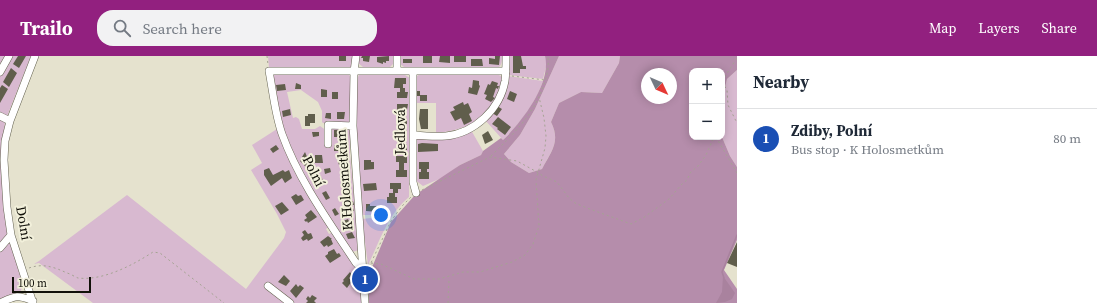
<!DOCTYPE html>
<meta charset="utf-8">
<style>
:root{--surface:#fff;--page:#f2f2f3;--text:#1f2937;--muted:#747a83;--line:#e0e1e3;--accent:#92207f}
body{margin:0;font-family:"Source Serif 4",serif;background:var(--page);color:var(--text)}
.controls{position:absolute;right:12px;top:12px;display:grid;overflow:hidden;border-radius:8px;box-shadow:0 2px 10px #0003}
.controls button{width:36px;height:36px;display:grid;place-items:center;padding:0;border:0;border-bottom:1px solid var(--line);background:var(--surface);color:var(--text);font:20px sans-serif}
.compass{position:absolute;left:641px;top:12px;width:36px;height:36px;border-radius:50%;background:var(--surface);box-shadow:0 2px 10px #0003;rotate:134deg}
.scale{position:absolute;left:12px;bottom:10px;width:79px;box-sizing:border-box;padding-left:4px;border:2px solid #12110a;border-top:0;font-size:11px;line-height:14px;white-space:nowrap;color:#12110a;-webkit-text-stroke:3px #f2f0db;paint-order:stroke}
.you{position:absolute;left:381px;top:159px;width:14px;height:14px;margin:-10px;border:3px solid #fff;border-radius:50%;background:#1a73e8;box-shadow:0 0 0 6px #1a73e833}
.badge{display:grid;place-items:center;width:26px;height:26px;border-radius:50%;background:var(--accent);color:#fff;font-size:13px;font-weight:700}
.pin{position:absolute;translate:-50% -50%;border:2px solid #fff;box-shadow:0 1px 4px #0006}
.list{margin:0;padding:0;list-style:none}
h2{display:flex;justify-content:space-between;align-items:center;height:52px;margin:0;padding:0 16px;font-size:17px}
h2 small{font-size:13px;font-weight:400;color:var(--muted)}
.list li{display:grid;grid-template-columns:26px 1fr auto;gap:12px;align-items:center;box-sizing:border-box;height:60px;padding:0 16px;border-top:1px solid var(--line)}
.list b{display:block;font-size:15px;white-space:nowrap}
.list p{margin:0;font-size:13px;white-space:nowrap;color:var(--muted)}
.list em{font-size:13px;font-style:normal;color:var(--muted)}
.icon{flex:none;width:22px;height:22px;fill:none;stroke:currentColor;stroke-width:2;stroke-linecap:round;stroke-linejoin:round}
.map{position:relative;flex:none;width:737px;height:247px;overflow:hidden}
header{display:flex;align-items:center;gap:24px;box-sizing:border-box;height:56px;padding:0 20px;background:var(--accent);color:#fff}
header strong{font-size:19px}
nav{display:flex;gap:22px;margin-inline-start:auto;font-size:14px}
.search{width:280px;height:36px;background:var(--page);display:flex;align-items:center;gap:10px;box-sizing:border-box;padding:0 14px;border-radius:16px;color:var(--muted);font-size:15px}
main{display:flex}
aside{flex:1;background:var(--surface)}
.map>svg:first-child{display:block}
</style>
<header>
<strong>Trailo</strong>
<div class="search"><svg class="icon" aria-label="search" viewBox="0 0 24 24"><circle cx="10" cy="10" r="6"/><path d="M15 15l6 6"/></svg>Search here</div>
<nav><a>Map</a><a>Layers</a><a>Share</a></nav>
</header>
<main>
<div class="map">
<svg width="737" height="247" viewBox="0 0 737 247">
<rect width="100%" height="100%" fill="#e5e2ce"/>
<path fill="#d8b9d0" d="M 0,0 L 31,0 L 6,63 L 0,60 Z
M 268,0 L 353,0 L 351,14 L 269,12 Z
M 358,0 L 393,0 L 393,8 L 390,11 L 363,11 L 358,7 Z
M 400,0 L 502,0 C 502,6 502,11 495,13 L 404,11 L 400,8 Z
M 508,0 L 545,0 L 547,7 L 543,23 L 508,19 Z
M 559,0 L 620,0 L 619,7 L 602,37 L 581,36 L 559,47 L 551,66 C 561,86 551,95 542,113 L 529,117 L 511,106 L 504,98 L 520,79 L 535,53 Z
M 737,14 L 737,111 L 730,100 L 722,81 L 722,44 L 727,23 Z
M 273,16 L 349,19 L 350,20 L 350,65 L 348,67 L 323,67 L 322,66 L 322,55 L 318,46 L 301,34 L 287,36 L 293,62 L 296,61 L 299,63 L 302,73 L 315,73 L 320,70 L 327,75 L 330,72 L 350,71 L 350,99 L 359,194 L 352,196 L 313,136 L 301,114 L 282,72 Z
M 364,18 L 405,19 L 410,22 L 410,25 L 409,141 C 388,158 380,185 368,209 L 362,163 L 380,161 L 379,159 L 362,159 C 361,139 351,30 359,19 Z
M 420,18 L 499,19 L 502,21 L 503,25 C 500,33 497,42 493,49 C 480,68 458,75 436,77 L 436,47 L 415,47 L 416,21 Z
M 508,20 L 543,25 C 535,48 520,67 503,84 L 485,64 Z
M 0,63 L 5,66 L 3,87 L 12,193 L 23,229 L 20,237 L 0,243 Z
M 277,73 L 284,92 L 330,170 L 326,173 L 329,178 L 333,176 L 360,216 L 363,247 L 93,247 L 39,207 L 34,208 L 39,205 L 127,139 L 246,233 L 284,182 L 286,176 L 277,158 L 251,114 L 262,107 L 252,89 Z
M 471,74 L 483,95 L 481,99 L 460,109 L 444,121 L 423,130 L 414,123 L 415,86 L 417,83 Z"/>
<path fill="#b58dab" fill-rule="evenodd" d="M 545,0 L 559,0 L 535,53 L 520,79 L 504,98 L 511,106 L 529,117 L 542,113 C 551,96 561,86 551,66 L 559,47 L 581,36 L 602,37 L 619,7 L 620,0 L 737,0 L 737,14 L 727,23 L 722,44 L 722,15 L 692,15 L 692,81 L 722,81 L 730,100 L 737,111 L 737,184 L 724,214 L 737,233 L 737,247 L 369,247 L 368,221 L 391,166 L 415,139 L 460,109 L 481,99 L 483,95 L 501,82 L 503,84 C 521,67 552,27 545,0 ZM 647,18 L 671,18 L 671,42 L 647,42 Z"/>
<path fill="#a9829e" d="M 723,220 L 735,237 L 732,243 L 725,246 L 716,247 L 722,236 Z"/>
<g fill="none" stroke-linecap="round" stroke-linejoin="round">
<path stroke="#a9829e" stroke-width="1.5" d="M 724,222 L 722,216 L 737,179"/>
</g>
<path fill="#605e4c" d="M 18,0 L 26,0 L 19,12 L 13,8 Z
M 339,0 L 346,0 L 346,5 L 339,5 Z
M 362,0 L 370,0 L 369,6 L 363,5 L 363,2 L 361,2 Z
M 389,0 L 389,5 L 386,5 L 386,7 L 383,6 L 383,8 L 377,6 L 377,1 Z
M 423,0 L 432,0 L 432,7 L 423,7 Z
M 440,0 L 450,0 L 450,7 L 439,6 Z
M 454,0 L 466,0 L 466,6 L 454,6 Z
M 495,0 L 500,0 L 499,9 L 489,8 L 489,2 L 495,3 Z
M 513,0 L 521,0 L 523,10 L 526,10 L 526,13 L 520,13 L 520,17 L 513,17 Z
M 403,3 L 412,3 L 412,7 L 403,7 Z
M 471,3 L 482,3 L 483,10 L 471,10 Z
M 11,12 L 17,17 L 9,31 L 3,26 Z
M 395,22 L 406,22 L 406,28 L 403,28 L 403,32 L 405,32 L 405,36 L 408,36 L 407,42 L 397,42 L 397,36 L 400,36 L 400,32 L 394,32 Z
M 473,24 L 479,25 L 479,29 L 480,30 L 477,39 L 468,37 L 469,31 L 472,32 Z
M 492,25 L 498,27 L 497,30 L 499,30 L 498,33 L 496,32 L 493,41 L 495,42 L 491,46 L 485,43 L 487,39 L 484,38 L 488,28 L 490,29 Z
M 296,27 L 301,29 L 301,33 L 295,33 Z
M 285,28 L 286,34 L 277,35 L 276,29 Z
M 2,29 L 8,33 L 0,47 L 0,32 Z
M 321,33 L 327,34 L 327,41 L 321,41 Z
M 417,35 L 420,35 L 420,39 L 427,39 L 427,45 L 420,45 L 420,40 L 416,40 Z
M 510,35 L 517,38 L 514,46 L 507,43 Z
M 332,36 L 338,36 L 338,43 L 332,43 Z
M 463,46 L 464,49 L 468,47 L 472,56 L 469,58 L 472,65 L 464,69 L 461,62 L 455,65 L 450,56 L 455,54 L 453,51 Z
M 397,48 L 408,48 L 407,54 L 405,54 L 405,62 L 407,62 L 407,68 L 397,68 L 397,62 L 399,62 L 399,54 L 397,54 Z
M 497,50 L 502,53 L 497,60 L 492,57 Z
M 290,53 L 291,59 L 283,61 L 282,55 Z
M 420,53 L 428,53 L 428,73 L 421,73 L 419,63 Z
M 337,56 L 345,56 L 344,63 L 337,63 Z
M 326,57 L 331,57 L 331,63 L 325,62 Z
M 308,58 L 315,58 L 315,67 L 310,67 L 310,70 L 305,70 L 305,60 L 308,60 Z
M 498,61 L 511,71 L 505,79 L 497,73 L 498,72 L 492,68 Z
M 334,74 L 342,74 L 342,81 L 334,81 Z
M 397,74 L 407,74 L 407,80 L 405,80 L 404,88 L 407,88 L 407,94 L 397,94 L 397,88 L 399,88 L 399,80 L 397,80 Z
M 488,75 L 493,84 L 485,88 L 482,79 Z
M 312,76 L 319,76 L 319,80 L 313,81 Z
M 422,87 L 438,88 L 438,95 L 418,96 L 418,88 Z
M 276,89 L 279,93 L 273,97 L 270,93 Z
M 334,89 L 339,89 L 339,95 L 334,95 Z
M 305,96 L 311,110 L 307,112 L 300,105 L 303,102 L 302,101 Z
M 315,99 L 322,99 L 323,107 L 315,107 Z
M 396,100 L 407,100 L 407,107 L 404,107 L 404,114 L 407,114 L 407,121 L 396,121 L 396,114 L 399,114 L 399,106 L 396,106 Z
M 337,102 L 343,103 L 344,109 L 339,109 Z
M 364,104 L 371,104 L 371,106 L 374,106 L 374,113 L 364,114 Z
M 419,106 L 429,106 L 429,113 L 427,113 L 427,116 L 429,116 L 429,123 L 419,123 L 419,116 L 421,116 L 421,113 L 419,113 Z
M 269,112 L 273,119 L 283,114 L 285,116 L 289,114 L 292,122 L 285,127 L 282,122 L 271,130 L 264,119 L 264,114 Z
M 330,112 L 331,116 L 325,118 L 324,113 Z
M 319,118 L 323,124 L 318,127 L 315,123 L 317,122 L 316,120 Z
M 376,127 L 377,134 L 364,135 L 363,128 Z
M 390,127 L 401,127 L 401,133 L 398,133 L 398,137 L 395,137 L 395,141 L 397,141 L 397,147 L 387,147 L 387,141 L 389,141 L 389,137 L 393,137 L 393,133 L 390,133 Z
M 326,135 L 330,142 L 326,144 L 322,137 Z
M 296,138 L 298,140 L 301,139 L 304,144 L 296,149 L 291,141 Z
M 353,145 L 354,149 L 352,149 L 354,155 L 345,156 L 344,146 Z
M 282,146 L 289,154 L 281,159 L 275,150 Z
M 366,148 L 370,148 L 370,150 L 379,150 L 378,156 L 366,155 Z
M 335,152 L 339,158 L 335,160 L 332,154 Z
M 311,154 L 317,161 L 308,167 L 307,165 L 306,166 L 304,164 L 307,162 L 305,159 Z
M 348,163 L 350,168 L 344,170 L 343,165 Z
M 305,174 L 308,178 L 311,177 L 313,182 L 308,185 L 307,183 L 303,185 L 301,182 L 304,179 L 302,176 Z
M 352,176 L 355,182 L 348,183 L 346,178 Z
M 328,180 L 332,183 L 331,183 L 333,188 L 328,191 L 327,189 L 324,191 L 320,186 Z
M 737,186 L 737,211 L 727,207 Z
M 334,193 L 337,198 L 339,197 L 341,200 L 330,207 L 325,200 L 328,198 L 328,196 Z
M 350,216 L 352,219 L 349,222 L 352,225 L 347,232 L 342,227 L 344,225 L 343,224 Z
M 284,219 L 290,225 L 286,230 L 278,226 Z
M 296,228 L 298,231 L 300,229 L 304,232 L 296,242 L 290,235 Z
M 312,239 L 317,242 L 314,245 L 316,247 L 306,247 L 308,245 L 306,243 L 308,240 L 310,242 Z"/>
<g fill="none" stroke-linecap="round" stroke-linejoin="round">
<defs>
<path id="minor" d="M 356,0 L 354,16 L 353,70 L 365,247
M 397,14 L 397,0
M 413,15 L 413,126 L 416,137
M 0,16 L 9,0
M 0,60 L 10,65
M 413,79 C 424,80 435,81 446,80 C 475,77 500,53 505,25 C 506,17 506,8 506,0
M 328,88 L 328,69 L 353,70
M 0,192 L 11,179
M 363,214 L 356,207 C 329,166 299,125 282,78 C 275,58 273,36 269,15 L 506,15
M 268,230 L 290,247
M 0,247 C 15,240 17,238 33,245
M 33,247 L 11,179 L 7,151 L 4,104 L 5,85 L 10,65 L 35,0"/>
</defs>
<use href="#minor" stroke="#63614f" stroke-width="8"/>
<path stroke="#a5a393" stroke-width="1" stroke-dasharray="2 3" stroke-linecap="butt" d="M 267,0 L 268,9
M 512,20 L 545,24
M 722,25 L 737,2
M 722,26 L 727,34 L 728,49 L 737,67
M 716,81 L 737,117
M 491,100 C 513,78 532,61 543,31 C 547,21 549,11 548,0
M 422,134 L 490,101 L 517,105 L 537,116 L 543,120 L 557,126 L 569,142 L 575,147 L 587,152 L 631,168 L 643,162 L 669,143 L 682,128 L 687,124 L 690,117 L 698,110 L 706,99 L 714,81
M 371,207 L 381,208 L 414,223 L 439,223 L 463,216 L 480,216 L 512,206 L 525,199 L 533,188 L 539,170 L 536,124 L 545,92 L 546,80 L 544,62 L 539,41
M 369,211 L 391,165 L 403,149 L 411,141
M 29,212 C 43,207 54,211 67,217 C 71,218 75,221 78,222 C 103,225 133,209 153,196 L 160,197 L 224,247
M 448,247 L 449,222"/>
<use href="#minor" stroke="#fff" stroke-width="7"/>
</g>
<g text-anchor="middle" stroke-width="4" stroke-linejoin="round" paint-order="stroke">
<g font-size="14" fill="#12110a" stroke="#f2f0db">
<text transform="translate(400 76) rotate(-90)" y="5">Jedlová</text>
<text transform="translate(314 115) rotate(63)" y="5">Polní</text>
<text transform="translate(344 124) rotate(-94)" y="5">K Holosmetkům</text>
<text transform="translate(24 167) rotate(80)" y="5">Dolní</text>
</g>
</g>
</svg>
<div class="controls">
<button>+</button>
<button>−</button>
</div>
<svg class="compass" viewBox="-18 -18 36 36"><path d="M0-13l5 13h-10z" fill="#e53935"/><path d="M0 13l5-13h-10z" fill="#747a83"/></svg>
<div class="scale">100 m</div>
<div class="you"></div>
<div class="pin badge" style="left:365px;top:223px;background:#1a4fb4">1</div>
</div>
<aside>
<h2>Nearby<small></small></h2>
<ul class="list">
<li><span class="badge" style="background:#1a4fb4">1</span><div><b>Zdiby, Polní</b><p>Bus stop · K Holosmetkům</p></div><em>80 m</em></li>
</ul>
</aside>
</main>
